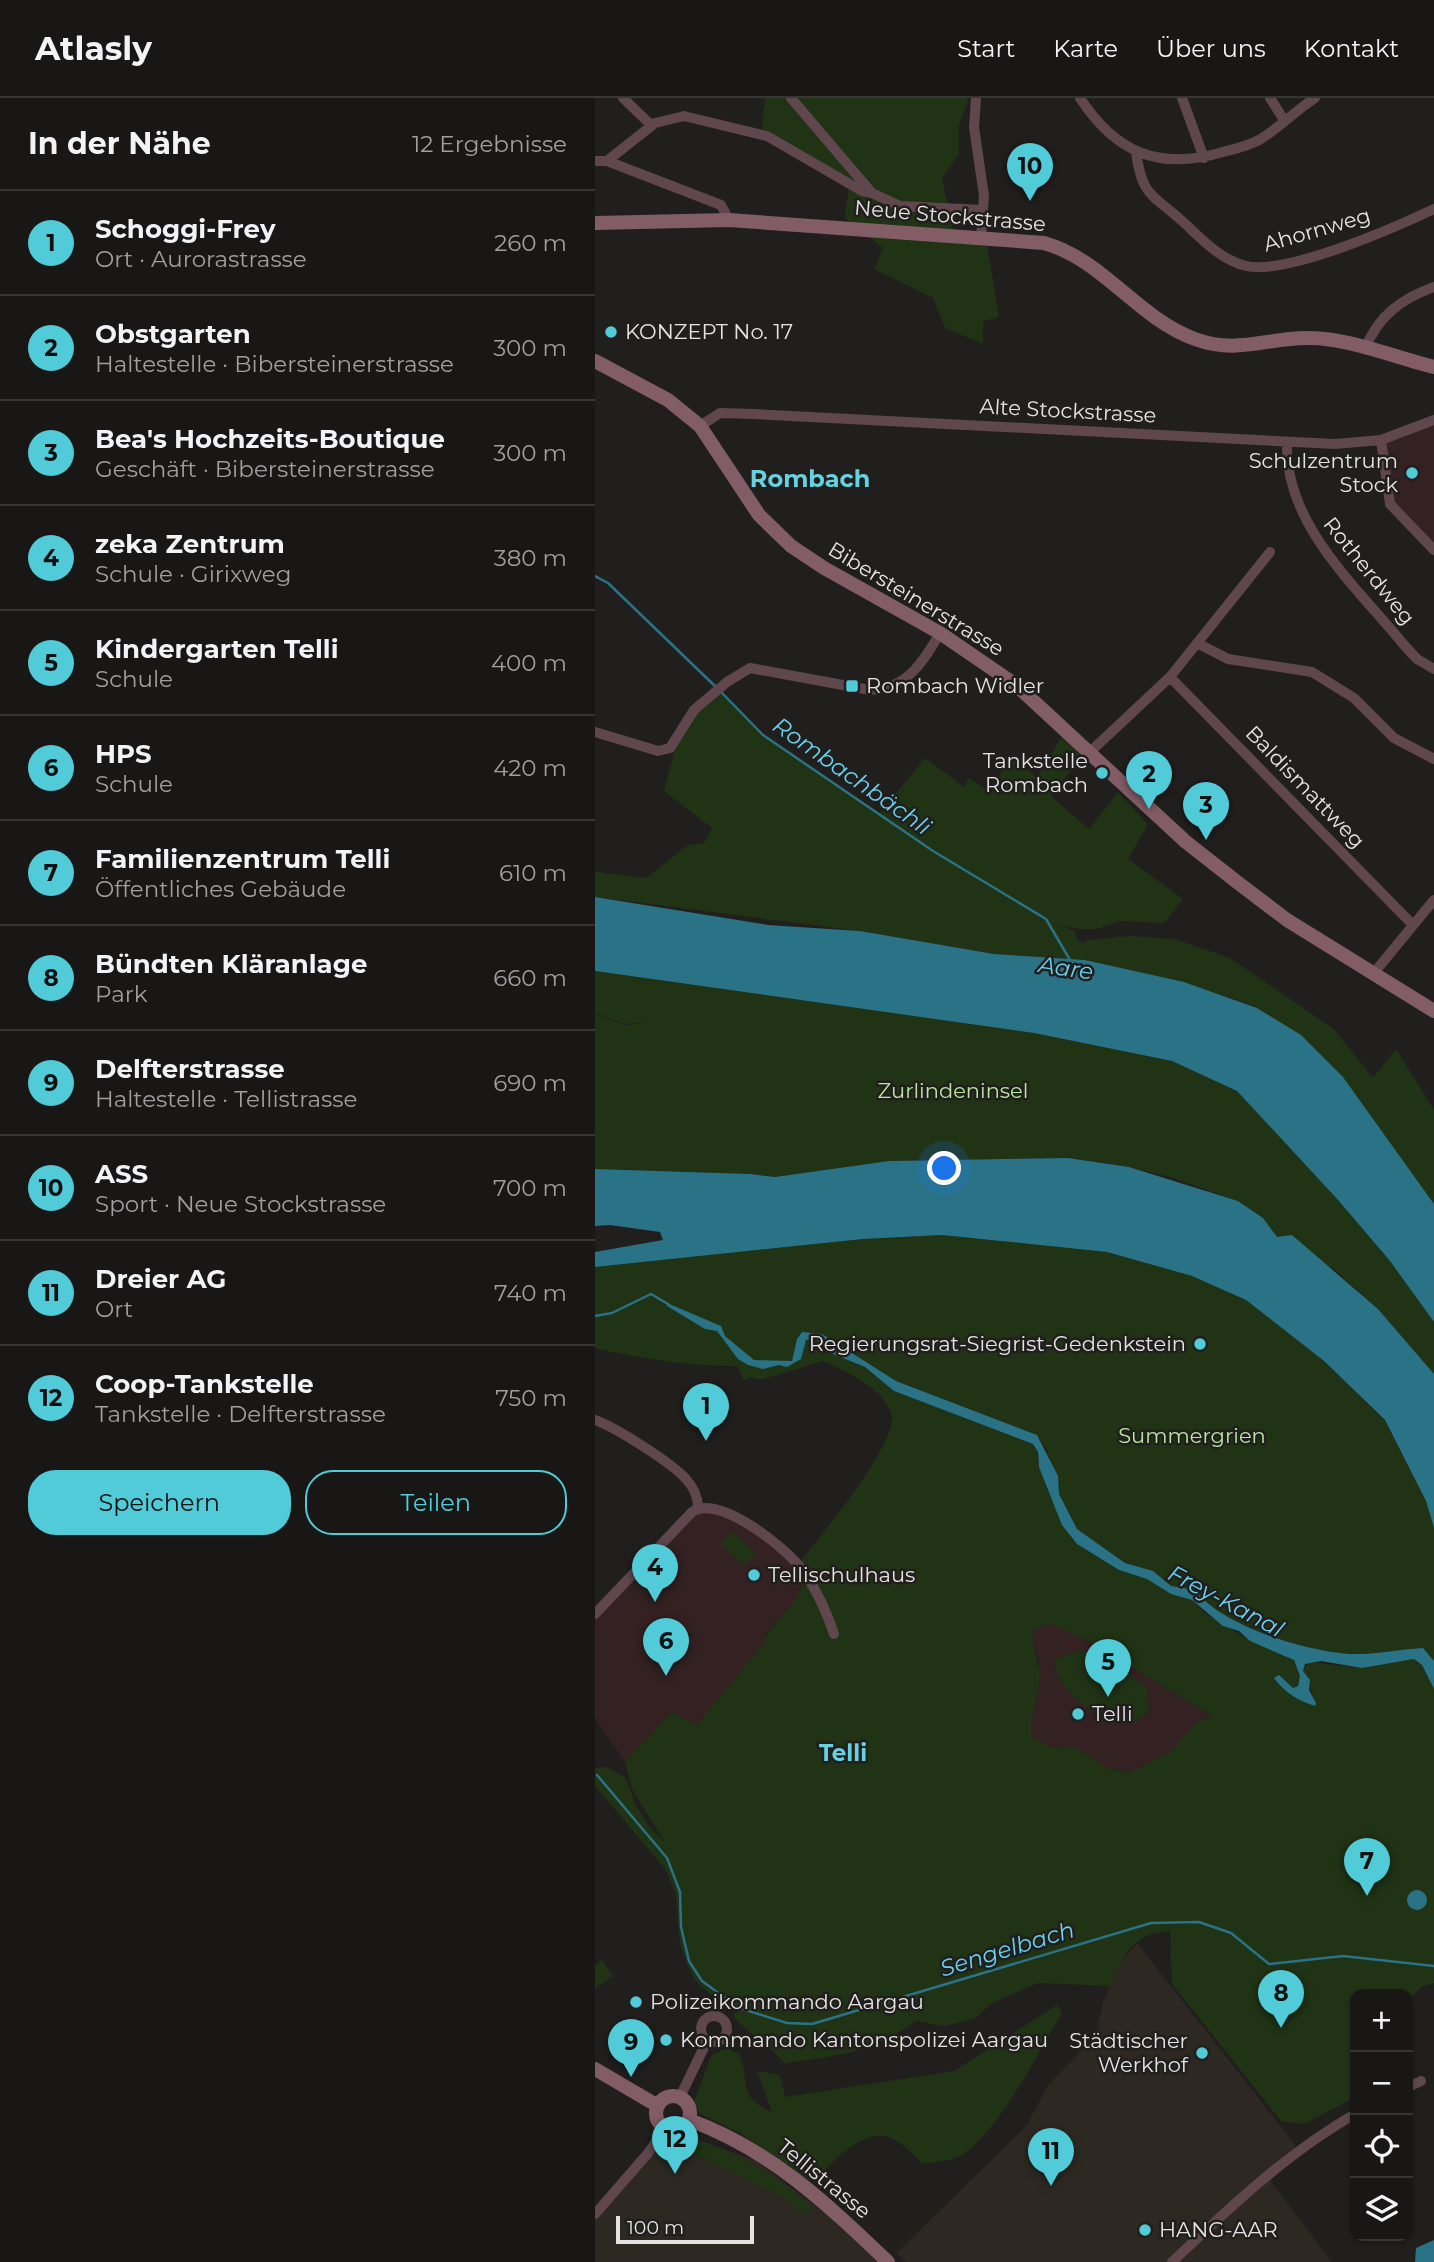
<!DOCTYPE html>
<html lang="de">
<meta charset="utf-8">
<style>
:root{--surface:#191716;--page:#22201f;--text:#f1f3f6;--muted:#9f9fa1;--line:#373635;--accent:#52cbd9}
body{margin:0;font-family:Montserrat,sans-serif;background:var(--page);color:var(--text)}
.controls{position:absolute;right:21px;bottom:21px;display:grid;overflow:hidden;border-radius:14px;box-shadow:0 2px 5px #0004}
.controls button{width:63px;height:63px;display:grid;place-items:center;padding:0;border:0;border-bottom:2px solid var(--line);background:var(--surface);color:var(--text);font:35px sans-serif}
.scale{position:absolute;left:21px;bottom:18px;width:138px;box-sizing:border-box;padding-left:7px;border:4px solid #e4e3e1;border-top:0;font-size:19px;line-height:24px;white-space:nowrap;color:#e4e3e1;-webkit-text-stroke:5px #211f1d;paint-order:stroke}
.you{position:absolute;left:350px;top:1071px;width:24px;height:24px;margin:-18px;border:5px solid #fff;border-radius:50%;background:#1a73e8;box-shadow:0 0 0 10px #1a73e833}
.badge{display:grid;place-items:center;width:46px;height:46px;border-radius:50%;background:var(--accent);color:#111;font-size:23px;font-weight:700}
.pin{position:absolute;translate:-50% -58px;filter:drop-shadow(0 2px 4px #0008)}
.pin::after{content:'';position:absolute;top:37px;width:24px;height:21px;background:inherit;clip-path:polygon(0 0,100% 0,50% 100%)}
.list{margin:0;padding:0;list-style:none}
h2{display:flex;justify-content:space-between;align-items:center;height:91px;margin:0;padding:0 28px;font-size:30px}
h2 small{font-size:23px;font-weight:400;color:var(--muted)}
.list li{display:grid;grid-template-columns:46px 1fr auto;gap:21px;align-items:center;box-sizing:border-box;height:105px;padding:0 28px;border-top:2px solid var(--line)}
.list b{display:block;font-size:26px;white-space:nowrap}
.list p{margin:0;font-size:23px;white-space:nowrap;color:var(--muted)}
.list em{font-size:23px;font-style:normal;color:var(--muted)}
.actions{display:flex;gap:14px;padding:21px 28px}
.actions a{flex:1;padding:16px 0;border:2px solid var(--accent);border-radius:28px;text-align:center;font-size:24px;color:var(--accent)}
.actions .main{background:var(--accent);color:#111}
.icon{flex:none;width:38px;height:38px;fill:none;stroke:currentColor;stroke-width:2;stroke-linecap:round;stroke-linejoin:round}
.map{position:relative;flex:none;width:839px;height:2164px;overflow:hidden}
header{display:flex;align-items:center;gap:42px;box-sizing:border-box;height:98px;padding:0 35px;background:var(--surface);border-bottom:2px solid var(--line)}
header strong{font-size:33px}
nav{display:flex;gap:38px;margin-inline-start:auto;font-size:24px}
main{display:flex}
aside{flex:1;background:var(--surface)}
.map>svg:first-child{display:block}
</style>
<header>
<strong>Atlasly</strong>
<nav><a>Start</a><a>Karte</a><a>Über uns</a><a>Kontakt</a></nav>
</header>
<main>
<aside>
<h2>In der Nähe<small>12 Ergebnisse</small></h2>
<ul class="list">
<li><span class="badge">1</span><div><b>Schoggi-Frey</b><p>Ort · Aurorastrasse</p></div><em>260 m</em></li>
<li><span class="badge">2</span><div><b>Obstgarten</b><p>Haltestelle · Bibersteinerstrasse</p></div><em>300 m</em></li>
<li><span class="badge">3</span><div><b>Bea's Hochzeits-Boutique</b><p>Geschäft · Bibersteinerstrasse</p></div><em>300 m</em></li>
<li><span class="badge">4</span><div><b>zeka Zentrum</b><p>Schule · Girixweg</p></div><em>380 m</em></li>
<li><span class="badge">5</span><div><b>Kindergarten Telli</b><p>Schule</p></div><em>400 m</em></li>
<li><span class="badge">6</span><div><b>HPS</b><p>Schule</p></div><em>420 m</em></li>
<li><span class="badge">7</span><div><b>Familienzentrum Telli</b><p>Öffentliches Gebäude</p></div><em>610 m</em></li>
<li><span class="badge">8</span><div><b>Bündten Kläranlage</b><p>Park</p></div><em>660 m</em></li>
<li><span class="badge">9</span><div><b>Delfterstrasse</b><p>Haltestelle · Tellistrasse</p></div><em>690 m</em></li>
<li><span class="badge">10</span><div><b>ASS</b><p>Sport · Neue Stockstrasse</p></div><em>700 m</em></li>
<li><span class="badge">11</span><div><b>Dreier AG</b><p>Ort</p></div><em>740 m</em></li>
<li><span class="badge">12</span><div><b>Coop-Tankstelle</b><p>Tankstelle · Delfterstrasse</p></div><em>750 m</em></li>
</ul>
<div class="actions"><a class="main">Speichern</a><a>Teilen</a></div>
</aside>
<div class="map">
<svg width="839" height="2164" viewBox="0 0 839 2164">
<rect width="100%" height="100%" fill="#211f1d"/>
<path fill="#2d2922" d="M 542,1845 L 701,2048 L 669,2074 L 737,2164 L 311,2164 L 302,2155 L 432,2027 L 453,1987 L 488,1951 L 500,1942 L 508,1904 L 523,1867 Z
M 92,2038 L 160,2062 L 265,2142 L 287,2164 L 0,2164 L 0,2116 L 43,2067 L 77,2042 Z"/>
<path fill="#342122" d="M 839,326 L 839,445 L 800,405 L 789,345 Z
M 103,1410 L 145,1421 L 203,1466 L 208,1487 L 197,1507 L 168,1539 L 171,1543 L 101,1629 L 77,1614 L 30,1664 L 0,1620 L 0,1516 Z
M 455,1525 L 508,1551 L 617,1618 L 601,1625 L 576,1654 L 536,1674 L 514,1671 L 481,1650 L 456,1649 L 437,1639 L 436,1611 L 444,1584 L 444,1562 L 437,1544 L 438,1533 Z"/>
<path fill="#203315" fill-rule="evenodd" d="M 170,0 L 374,0 L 364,27 L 364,56 L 347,81 L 361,144 L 392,146 L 404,219 L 388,223 L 388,246 L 350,230 L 338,200 L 279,171 L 288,150 L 250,120 L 254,86 L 167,30 Z
M 125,595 L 168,637 L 284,716 L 330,660 L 369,689 L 374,680 L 395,694 L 415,659 L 442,679 L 467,639 L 487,658 L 456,698 L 494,731 L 523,694 L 553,726 L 533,761 L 588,801 L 569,825 L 525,823 L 502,831 L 482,831 L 463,826 L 479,833 L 483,843 L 490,845 L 491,842 L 536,838 L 580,841 L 635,860 L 739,931 L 778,980 L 801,951 L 839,1012 L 839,1106 L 748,979 L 662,909 L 589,884 L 490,862 L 399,856 L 265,833 L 0,799 L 0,774 L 51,780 L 93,747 L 109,745 L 117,730 L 69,693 L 86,628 Z
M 0,873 L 439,935 L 577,963 L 642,993 L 743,1102 L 795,1163 L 839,1224 L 839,1276 L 783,1211 L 739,1171 L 682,1140 L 668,1120 L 643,1103 L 575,1079 L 534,1069 L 473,1060 L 294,1063 L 180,1079 L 156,1076 L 0,1071 L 0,916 L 30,927 L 57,924 L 30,926 L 0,915 Z
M 347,1137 L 512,1154 L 597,1178 L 651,1202 L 729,1263 L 790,1323 L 831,1403 L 839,1430 L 839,1563 L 828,1550 C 808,1551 788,1555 769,1556 C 724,1558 626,1529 601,1492 L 576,1488 L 557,1473 L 530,1465 L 482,1431 L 464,1396 L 453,1354 L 442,1337 L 301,1283 L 227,1236 L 207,1234 L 202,1241 L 197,1263 L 173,1264 L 168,1271 L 206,1261 L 211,1242 L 221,1241 L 238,1256 L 270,1269 L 299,1293 L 438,1346 L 443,1354 L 442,1363 L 453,1392 L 482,1446 L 524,1472 L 552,1481 L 576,1496 L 597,1502 L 610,1515 L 648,1538 L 699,1562 L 705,1578 L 703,1588 L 698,1590 L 684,1577 C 693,1595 702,1603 720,1608 L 721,1605 L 708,1573 L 714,1564 L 767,1570 L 819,1561 L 827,1567 L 839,1591 L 839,1885 L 826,1889 L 813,1903 L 813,1896 L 760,1896 L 760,1999 L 709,2026 L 686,2023 L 577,1886 L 575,1833 C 541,1834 526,1857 516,1888 L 443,1885 L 397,1905 L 381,1920 L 350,1928 L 320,1923 C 284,1953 235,1960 189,1965 C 174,1945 152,1937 138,1917 L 145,1909 L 131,1897 L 122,1903 L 100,1882 L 94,1870 L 85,1845 L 81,1797 L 71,1772 L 0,1688 L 0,1670 L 12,1669 L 31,1680 L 40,1706 L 54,1728 L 70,1745 L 38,1693 L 30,1664 L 77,1614 L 101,1628 L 171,1543 L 168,1540 L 197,1507 L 208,1487 L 203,1466 C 222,1442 308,1340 296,1314 C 285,1288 251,1274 228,1263 L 165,1282 L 155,1279 L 149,1283 L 142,1268 C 94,1268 47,1261 0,1250 L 0,1169 L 268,1141 ZM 455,1525 L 508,1551 L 617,1618 L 601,1625 L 575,1654 L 536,1674 L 514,1671 L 481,1650 L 456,1649 L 437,1639 C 435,1614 442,1605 444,1583 C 447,1565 436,1551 438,1533 Z
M 138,1433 L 161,1456 L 149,1468 L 126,1446 Z
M 487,1552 L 530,1572 L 552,1590 L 554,1612 C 527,1648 465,1598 459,1565 L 463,1560 Z
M 7,1862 L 18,1878 L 0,1891 L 0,1867 Z
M 462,1907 L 467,1915 C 442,1957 408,2026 369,2056 C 359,2063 340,2063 328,2066 C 320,2059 312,2049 302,2043 C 271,2024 237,2064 219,2085 L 148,2037 L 104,2015 L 99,2004 L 116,1958 L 131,1950 L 144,1956 C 157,1985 140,1998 177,2014 L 162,1973 L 185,1977 L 190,1999 L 359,1973 Z
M 83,2041 C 128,2041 186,2080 217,2110 L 209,2118 L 187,2098 L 90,2052 L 76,2051 L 77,2043 Z"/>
<path fill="#2a7285" d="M 0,799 L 173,827 L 265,833 L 399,856 L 490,862 L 589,884 L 662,910 L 706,937 L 748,979 L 839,1106 L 839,1224 L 795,1163 L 743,1102 L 642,993 L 577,963 L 439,935 L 0,873 Z
M 473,1060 L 534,1069 L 643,1103 L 668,1120 L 682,1139 L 697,1137 L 783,1211 L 839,1276 L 839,1430 L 831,1403 L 790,1322 L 729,1263 L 651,1202 L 597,1178 L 512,1154 L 347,1137 L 268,1141 L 0,1169 L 0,1154 L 68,1142 L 65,1134 L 15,1127 L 0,1128 L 0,1071 L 156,1076 L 180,1079 L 294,1063 Z
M 72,1205 L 126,1228 L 130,1238 L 159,1262 L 197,1263 L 202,1241 L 207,1234 L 227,1236 L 301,1283 L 442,1337 L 463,1378 L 464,1396 L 482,1431 L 530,1465 L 558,1473 L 576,1488 L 601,1492 C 625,1529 724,1558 769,1556 C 788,1555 808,1551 828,1550 L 839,1563 L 839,1591 L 827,1567 L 819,1561 L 767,1570 L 726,1563 L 710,1566 L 708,1573 L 715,1582 L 714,1592 L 721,1605 L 720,1608 C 704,1603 690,1595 679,1580 L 684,1577 L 698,1590 L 703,1588 L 705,1578 L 699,1562 L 655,1543 L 644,1533 L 628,1528 L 597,1502 L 576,1496 L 552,1481 L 524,1472 L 482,1446 L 467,1427 L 444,1369 L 443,1354 L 438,1346 L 299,1293 L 270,1269 L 238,1256 L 221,1241 L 211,1242 L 206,1261 L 192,1269 L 184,1267 L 168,1271 L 153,1267 L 143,1261 L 122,1233 L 110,1231 L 72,1208 Z
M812 1802a10 10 0 1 1 20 0a10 10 0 1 1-20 0Z
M 839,2142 L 839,2164 L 820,2164 L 821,2150 Z"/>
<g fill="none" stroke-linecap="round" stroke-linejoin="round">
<path stroke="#2a7285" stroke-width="2.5" d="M 0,478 L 13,485 L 122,590
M 127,595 L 168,637 L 338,753 L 451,821 L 475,862
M 0,1218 L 17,1215 L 56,1196 L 73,1206
M 2,1677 L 72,1760 L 85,1794 L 86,1829 L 94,1863 L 107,1883 L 144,1910 L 192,1925 L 217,1926 L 556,1825 L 604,1824 L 636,1835 L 674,1866 L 748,1858 L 839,1868"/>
<path stroke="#5f474d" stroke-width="10" d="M 28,0 L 56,27
M 196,0 L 277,95 L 305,108 L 388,112
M 381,0 L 379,29 L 389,98 L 386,140
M 485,0 C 521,55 564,73 628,54 C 640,51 653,48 664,42 C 682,32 701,12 720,0
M 587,0 L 609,60
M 675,0 L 689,22
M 541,54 C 547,97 555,95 586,122 C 605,139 625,162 651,168 C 692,177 799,130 839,111
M 0,63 L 12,63 L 126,107 L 134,122
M 12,63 L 60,25 L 89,18 L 172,38 L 267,93 L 277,95
M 770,251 C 783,218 806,201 839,189
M 105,328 L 125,315 L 159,316 L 740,346 L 786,342 L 839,322
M 786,342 L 795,406 L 839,452
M 692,344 C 689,426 761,488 809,547 L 822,561 L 839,571
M 604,546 L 633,561 L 717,574 L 759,600 L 799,640 L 839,661
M 575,579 L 818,827
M 0,634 L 63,653 L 75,650 L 99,612 L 132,584 L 155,570 L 275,592 C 312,591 328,564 345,535
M 495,654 L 575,579 L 675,454
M 778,876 L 839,802
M 0,1322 C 20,1329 77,1365 91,1381 C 99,1390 103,1398 103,1410
M 0,1516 L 97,1414 C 123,1396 187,1447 204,1468 C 220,1488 231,1512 239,1536
M106 1931a13 13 0 1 1 26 0a13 13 0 1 1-26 0Z
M 813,1989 L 826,1983
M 85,1999 L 112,1943
M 0,2116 L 54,2054 L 70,2030
M 577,2164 C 634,2110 692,2055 760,2016"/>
<path stroke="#835d66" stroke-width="14" d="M 0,125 L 134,122 L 449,145 C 509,162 542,220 600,241 C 643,257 673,239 715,240 C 753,240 802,260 839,269
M 0,263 L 73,302 L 105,328 L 164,417 L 196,448 L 229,470 L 345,535 L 421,587 L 591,744 L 642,784 L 692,822 L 839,913
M 0,1971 L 63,2008
M61 2015a17 17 0 1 1 34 0a17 17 0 1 1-34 0Z
M 94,2022 C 175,2051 232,2106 293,2164"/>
</g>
<g fill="#52cbd9" stroke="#211f1d" stroke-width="2.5">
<circle cx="16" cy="234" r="7"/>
<circle cx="817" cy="375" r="7"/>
<rect x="250" y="581" width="14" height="14" rx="3.5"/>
<circle cx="507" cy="675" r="7"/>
<circle cx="605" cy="1246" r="7"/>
<circle cx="159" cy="1477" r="7"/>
<circle cx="483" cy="1616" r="7"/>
<circle cx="41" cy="1904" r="7"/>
<circle cx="71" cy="1942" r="7"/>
<circle cx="607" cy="1955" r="7"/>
<circle cx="550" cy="2132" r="7"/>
</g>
<g text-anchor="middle" stroke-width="5" stroke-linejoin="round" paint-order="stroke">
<g font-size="21" fill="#e4e3e1" stroke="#211f1d">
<text transform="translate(355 118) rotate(5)" y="7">Neue Stockstrasse</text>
<text transform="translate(722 132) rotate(-16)" y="7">Ahornweg</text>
<text transform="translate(473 313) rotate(3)" y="7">Alte Stockstrasse</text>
<text transform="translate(774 473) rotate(51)" y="7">Rotherdweg</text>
<text transform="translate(321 501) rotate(31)" y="7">Bibersteinerstrasse</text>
<text transform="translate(710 689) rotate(46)" y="7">Baldismattweg</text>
<text transform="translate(229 2081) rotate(39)" y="7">Tellistrasse</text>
</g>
<g font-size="21" fill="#e4e3e1" stroke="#211f1d" text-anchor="start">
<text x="30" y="241">KONZEPT No. 17</text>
<text x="803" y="370" text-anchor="end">Schulzentrum<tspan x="803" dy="24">Stock</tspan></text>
<text x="271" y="595">Rombach Widler</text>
<text x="493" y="670" text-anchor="end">Tankstelle<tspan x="493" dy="24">Rombach</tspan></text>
<text x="591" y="1253" text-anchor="end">Regierungsrat-Siegrist-Gedenkstein</text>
<text x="173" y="1484">Tellischulhaus</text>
<text x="497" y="1623">Telli</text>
<text x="55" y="1911">Polizeikommando Aargau</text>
<text x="85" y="1949">Kommando Kantonspolizei Aargau</text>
<text x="593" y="1950" text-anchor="end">Städtischer<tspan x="593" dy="24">Werkhof</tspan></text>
<text x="564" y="2139">HANG-AAR</text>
</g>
<g font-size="21" fill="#b7e69f" stroke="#211f1d">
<text x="358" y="1000">Zurlindeninsel</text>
<text x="597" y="1345">Summergrien</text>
</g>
<g font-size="23" font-style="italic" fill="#67d1ef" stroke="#211f1d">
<text transform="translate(257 678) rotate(35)" y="8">Rombachbächli</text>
<text transform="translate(471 870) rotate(8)" y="8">Aare</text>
<text transform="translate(631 1503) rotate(28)" y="8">Frey-Kanal</text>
<text transform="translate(412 1851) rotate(-17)" y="8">Sengelbach</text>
</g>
<g font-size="23" font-weight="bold" fill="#67d2df" stroke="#211f1d">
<text x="248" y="1663">Telli</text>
</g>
<g font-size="24" font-weight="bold" fill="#67d2df" stroke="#211f1d">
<text x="215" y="389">Rombach</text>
</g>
</g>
</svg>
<div class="controls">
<button>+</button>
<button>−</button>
<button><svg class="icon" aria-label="locate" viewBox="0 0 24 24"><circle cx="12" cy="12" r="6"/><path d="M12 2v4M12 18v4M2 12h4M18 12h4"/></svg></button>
<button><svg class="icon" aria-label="layers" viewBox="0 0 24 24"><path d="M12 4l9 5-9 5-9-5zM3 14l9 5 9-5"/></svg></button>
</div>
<div class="scale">100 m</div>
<div class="you"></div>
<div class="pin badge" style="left:111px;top:1343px">1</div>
<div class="pin badge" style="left:554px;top:711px">2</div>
<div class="pin badge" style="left:611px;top:742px">3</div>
<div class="pin badge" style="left:60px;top:1504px">4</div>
<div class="pin badge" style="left:513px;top:1599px">5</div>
<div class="pin badge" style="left:71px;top:1578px">6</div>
<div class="pin badge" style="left:772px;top:1798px">7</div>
<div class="pin badge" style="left:686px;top:1930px">8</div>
<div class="pin badge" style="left:36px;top:1979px">9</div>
<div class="pin badge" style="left:435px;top:103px">10</div>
<div class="pin badge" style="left:456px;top:2088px">11</div>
<div class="pin badge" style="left:80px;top:2076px">12</div>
</div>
</main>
